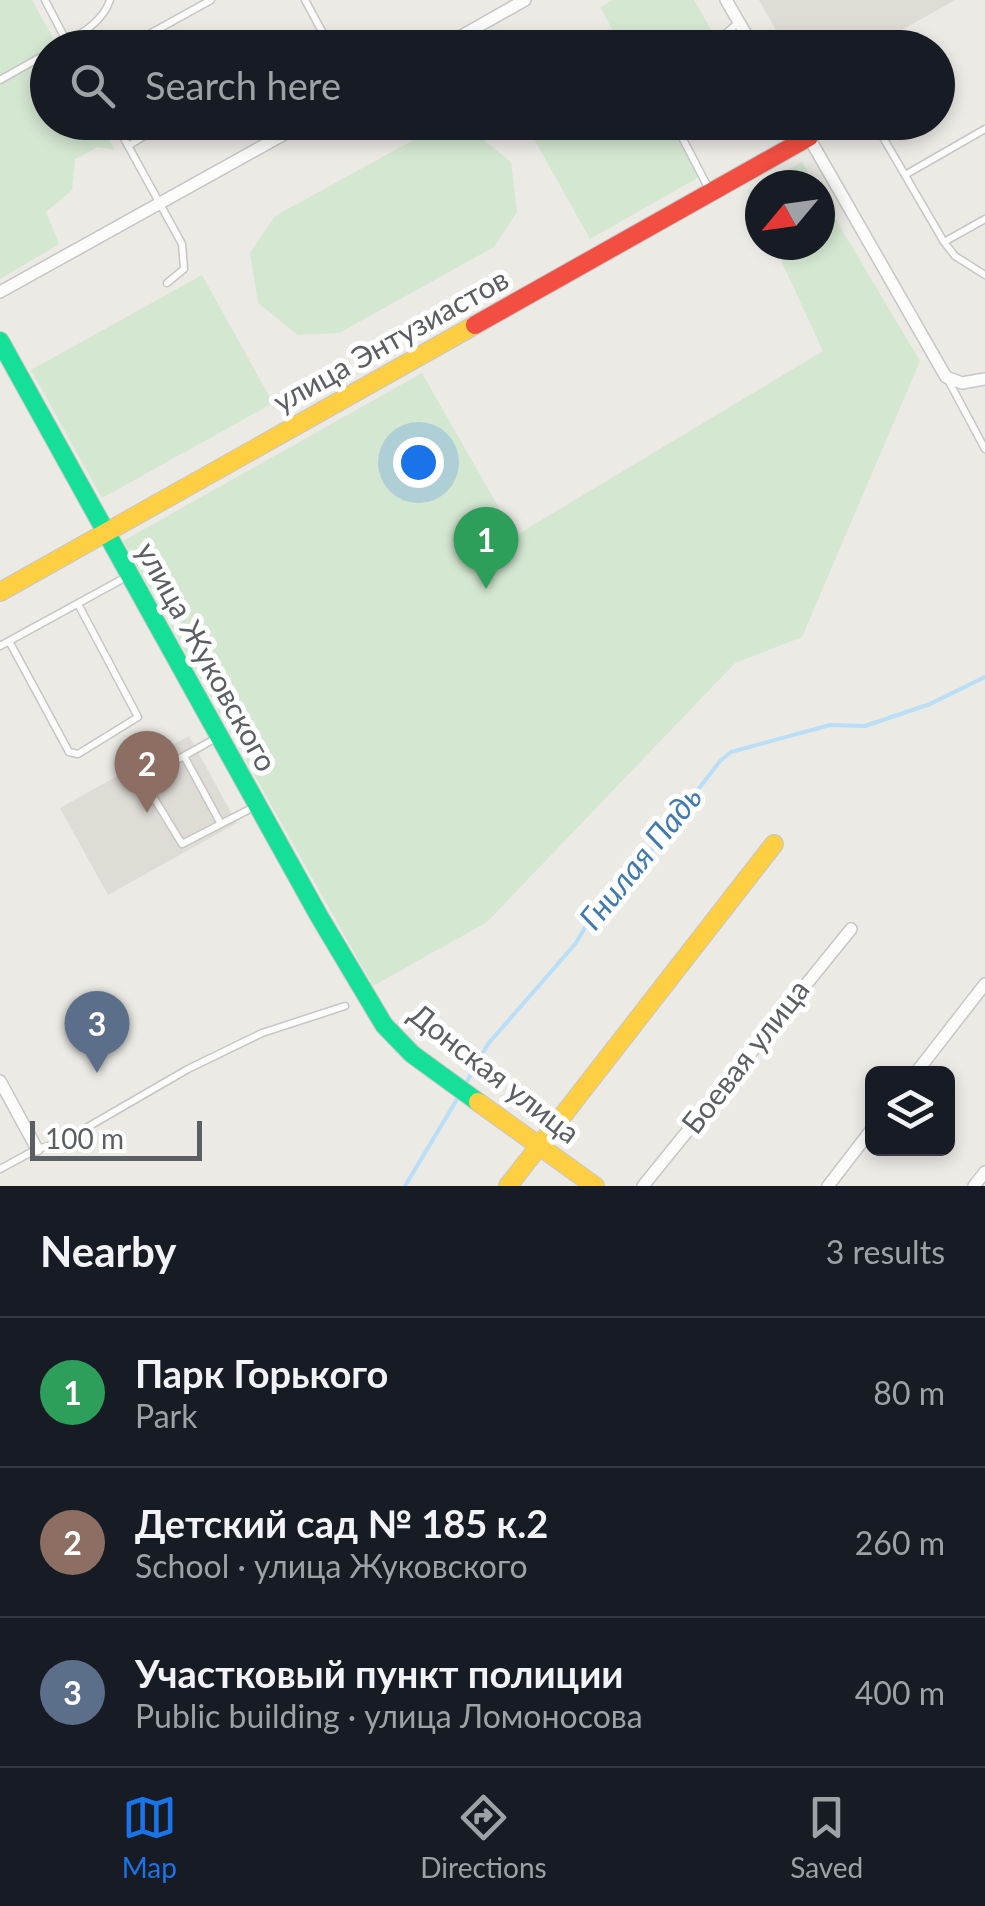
<!DOCTYPE html>
<meta charset="utf-8">
<style>
:root{--surface:#171b24;--page:#20242c;--text:#f1f3f6;--muted:#9ea1a6;--line:#363941;--accent:#1a73e8}
body{margin:0;font-family:Lato,sans-serif;background:var(--page);color:var(--text)}
.controls{position:absolute;right:30px;bottom:30px;display:grid;overflow:hidden;border-radius:15px;box-shadow:0 5px 15px #0003}
.controls button{width:90px;height:90px;display:grid;place-items:center;padding:0;border:0;border-bottom:2px solid var(--line);background:var(--surface);color:var(--text);font:50px sans-serif}
.compass{position:absolute;left:745px;top:170px;width:90px;height:90px;border-radius:50%;background:var(--surface);box-shadow:0 5px 15px #0003;rotate:241deg}
.scale{position:absolute;left:30px;bottom:25px;width:172px;box-sizing:border-box;padding-left:10px;border:5px solid #5b5f63;border-top:0;font-size:28px;line-height:35px;white-space:nowrap;color:#5b5f63;-webkit-text-stroke:8px #fff;paint-order:stroke}
.you{position:absolute;left:418px;top:462px;width:35px;height:35px;margin:-25px;border:8px solid #fff;border-radius:50%;background:#1a73e8;box-shadow:0 0 0 15px #1a73e833}
.badge{display:grid;place-items:center;width:65px;height:65px;border-radius:50%;background:var(--accent);color:#fff;font-size:32px;font-weight:700}
.pin{position:absolute;translate:-50% -82px;filter:drop-shadow(0 2px 5px #0008)}
.pin::after{content:'';position:absolute;top:52px;width:35px;height:30px;background:inherit;clip-path:polygon(0 0,100% 0,50% 100%)}
.list{margin:0;padding:0;list-style:none}
h2{display:flex;justify-content:space-between;align-items:center;height:130px;margin:0;padding:0 40px;font-size:42px}
h2 small{font-size:32px;font-weight:400;color:var(--muted)}
.list li{display:grid;grid-template-columns:65px 1fr auto;gap:30px;align-items:center;box-sizing:border-box;height:150px;padding:0 40px;border-top:2px solid var(--line)}
.list b{display:block;font-size:38px;white-space:nowrap}
.list p{margin:0;font-size:32px;white-space:nowrap;color:var(--muted)}
.list em{font-size:32px;font-style:normal;color:var(--muted)}
.icon{flex:none;width:55px;height:55px;fill:none;stroke:currentColor;stroke-width:2;stroke-linecap:round;stroke-linejoin:round}
.map{position:relative;flex:none;width:985px;height:1186px;overflow:hidden}
.search{position:absolute;background:var(--surface);box-shadow:0 5px 15px #0003;left:30px;right:30px;top:30px;height:110px;display:flex;align-items:center;gap:25px;box-sizing:border-box;padding:0 35px;border-radius:55px;color:var(--muted);font-size:38px}
.sheet{height:580px;background:var(--surface)}
nav{display:flex;justify-content:space-around;align-items:center;box-sizing:border-box;height:140px;border-top:2px solid var(--line);background:var(--surface);font-size:28px;color:var(--muted)}
nav a{display:grid;justify-items:center;gap:5px}
nav .on{color:var(--accent)}
.map>svg:first-child{display:block}
</style>
<div class="map">
<svg width="985" height="1186" viewBox="0 0 985 1186">
<rect width="100%" height="100%" fill="#ebeae5"/>
<path fill="#dedcd5" d="M 759,0 L 955,0 L 872,47 L 786,48 Z
M 189,736 L 237,823 L 108,895 L 60,808 Z"/>
<path fill="#d4e7d1" d="M 0,0 L 32,0 L 58,47 L 48,48 L 48,122 L 99,123 L 115,150 L 98,147 L 75,159 L 72,190 L 46,212 L 59,244 L 0,279 Z
M 613,0 L 694,0 L 721,47 L 622,47 L 600,7 Z
M 525,123 L 693,123 L 683,136 L 704,174 L 590,239 Z
M 471,130 L 511,162 L 517,212 L 494,247 L 339,333 L 298,335 L 258,303 L 250,253 L 275,216 L 428,132 Z
M 802,162 L 815,185 L 760,185 L 760,216 L 748,191 Z
M 820,193 L 920,361 L 802,637 L 735,663 L 487,922 L 373,986 L 123,541 L 422,373 L 515,536 L 823,351 L 774,245 L 820,245 Z
M 202,275 L 273,403 L 102,498 L 31,370 Z"/>
<g fill="none" stroke-linecap="round" stroke-linejoin="round">
<path stroke="#b9def6" stroke-width="4" d="M 466,1083 L 488,1044 L 576,943 L 597,907 L 648,855 L 720,761 L 731,752 L 830,725 L 865,726 L 930,704 L 985,677
M 405,1186 L 459,1096"/>
<defs>
<path id="lane" d="M 45,0 L 70,48
M 305,0 L 331,48
M 58,48 C 77,36 103,23 110,0
M 124,48 L 211,0
M 244,48 L 272,36 L 282,48
M 295,48 L 322,32
M 716,48 L 716,42 L 739,22
M 0,80 L 48,53
M 115,122 L 182,244 L 184,269 L 167,283
M 674,122 L 710,191
M 874,122 L 944,242 L 955,256 L 985,275
M 128,146 L 168,122
M 905,175 L 985,129
M 944,242 L 985,219
M 947,378 L 985,449
M 9,641 L 69,752 L 78,754 L 138,717 L 78,604
M 0,646 L 128,576
M 218,737 L 150,775 L 146,785 L 182,844 L 256,806
M 184,756 L 221,824
M 0,1169 L 37,1149 L 60,1143 L 188,1069 L 262,1033 L 345,1006"/>
<path id="street" d="M 726,0 L 754,48
M 440,48 L 525,0
M 800,122 L 946,377 L 962,383 L 985,379
M 0,292 L 306,122
M 915,1074 L 985,984
M 0,1081 L 37,1149
M 643,1186 L 851,929
M 828,1186 L 872,1129
M 974,1186 L 985,1172"/>
<path id="fast" d="M 0,341 L 319,916 L 384,1025 L 412,1054 L 478,1102"/>
<path id="slow" d="M 0,592 L 475,325
M 478,1102 L 595,1186
M 508,1186 L 774,844"/>
<path id="jam" d="M 475,325 L 809,137"/>
</defs>
<use href="#lane" stroke="#c6c6c6" stroke-width="9"/>
<use href="#street" stroke="#c6c6c6" stroke-width="14"/>
<use href="#fast" stroke="#c6c6c6" stroke-width="20"/>
<use href="#slow" stroke="#c6c6c6" stroke-width="20"/>
<use href="#jam" stroke="#c6c6c6" stroke-width="20"/>
<use href="#lane" stroke="#fcfcfb" stroke-width="6"/>
<use href="#street" stroke="#fcfcfb" stroke-width="11"/>
<use href="#fast" stroke="#16e098" stroke-width="18"/>
<use href="#slow" stroke="#ffcf43" stroke-width="18"/>
<use href="#jam" stroke="#f24e42" stroke-width="18"/>
</g>
<g text-anchor="middle" stroke-width="10" stroke-linejoin="round" paint-order="stroke">
<g font-size="30" fill="#5b5f63" stroke="#fff">
<text transform="translate(391 341) rotate(-29)" y="10">улица Энтузиастов</text>
<text transform="translate(206 657) rotate(61)" y="10">улица Жуковского</text>
<text transform="translate(746 1057) rotate(-52)" y="10">Боевая улица</text>
<text transform="translate(494 1074) rotate(38)" y="10">Донская улица</text>
</g>
<g font-size="32" font-style="italic" fill="#427aae" stroke="#fff">
<text transform="translate(641 858) rotate(-51)" y="11">Гнилая Падь</text>
</g>
</g>
</svg>
<div class="controls">
<button><svg class="icon" aria-label="layers" viewBox="0 0 24 24"><path d="M12 4l9 5-9 5-9-5zM3 14l9 5 9-5"/></svg></button>
</div>
<svg class="compass" viewBox="-18 -18 36 36"><path d="M0-13l5 13h-10z" fill="#e53935"/><path d="M0 13l5-13h-10z" fill="#9ea1a6"/></svg>
<div class="scale">100 m</div>
<div class="you"></div>
<div class="pin badge" style="left:486px;top:589px;background:#2e9e5b">1</div>
<div class="pin badge" style="left:147px;top:813px;background:#8d6e63">2</div>
<div class="pin badge" style="left:97px;top:1073px;background:#5c6f8a">3</div>
<div class="search"><svg class="icon" aria-label="search" viewBox="0 0 24 24"><circle cx="10" cy="10" r="6"/><path d="M15 15l6 6"/></svg>Search here</div>
</div>
<section class="sheet">
<h2>Nearby<small>3 results</small></h2>
<ul class="list">
<li><span class="badge" style="background:#2e9e5b">1</span><div><b>Парк Горького</b><p>Park</p></div><em>80 m</em></li>
<li><span class="badge" style="background:#8d6e63">2</span><div><b>Детский сад № 185 к.2</b><p>School · улица Жуковского</p></div><em>260 m</em></li>
<li><span class="badge" style="background:#5c6f8a">3</span><div><b>Участковый пункт полиции</b><p>Public building · улица Ломоносова</p></div><em>400 m</em></li>
</ul>
</section>
<nav>
<a class="on"><svg class="icon" aria-label="map" viewBox="0 0 24 24"><path d="M3 6l6-2 6 2 6-2v14l-6 2-6-2-6 2zM9 4v14M15 6v14"/></svg>Map</a>
<a><svg class="icon" aria-label="directions" viewBox="0 0 24 24"><path d="M12 3l9 9-9 9-9-9zM9 14v-3h6M13 9l2 2-2 2"/></svg>Directions</a>
<a><svg class="icon" aria-label="saved" viewBox="0 0 24 24"><path d="M7 4h10v16l-5-4-5 4z"/></svg>Saved</a>
</nav>
